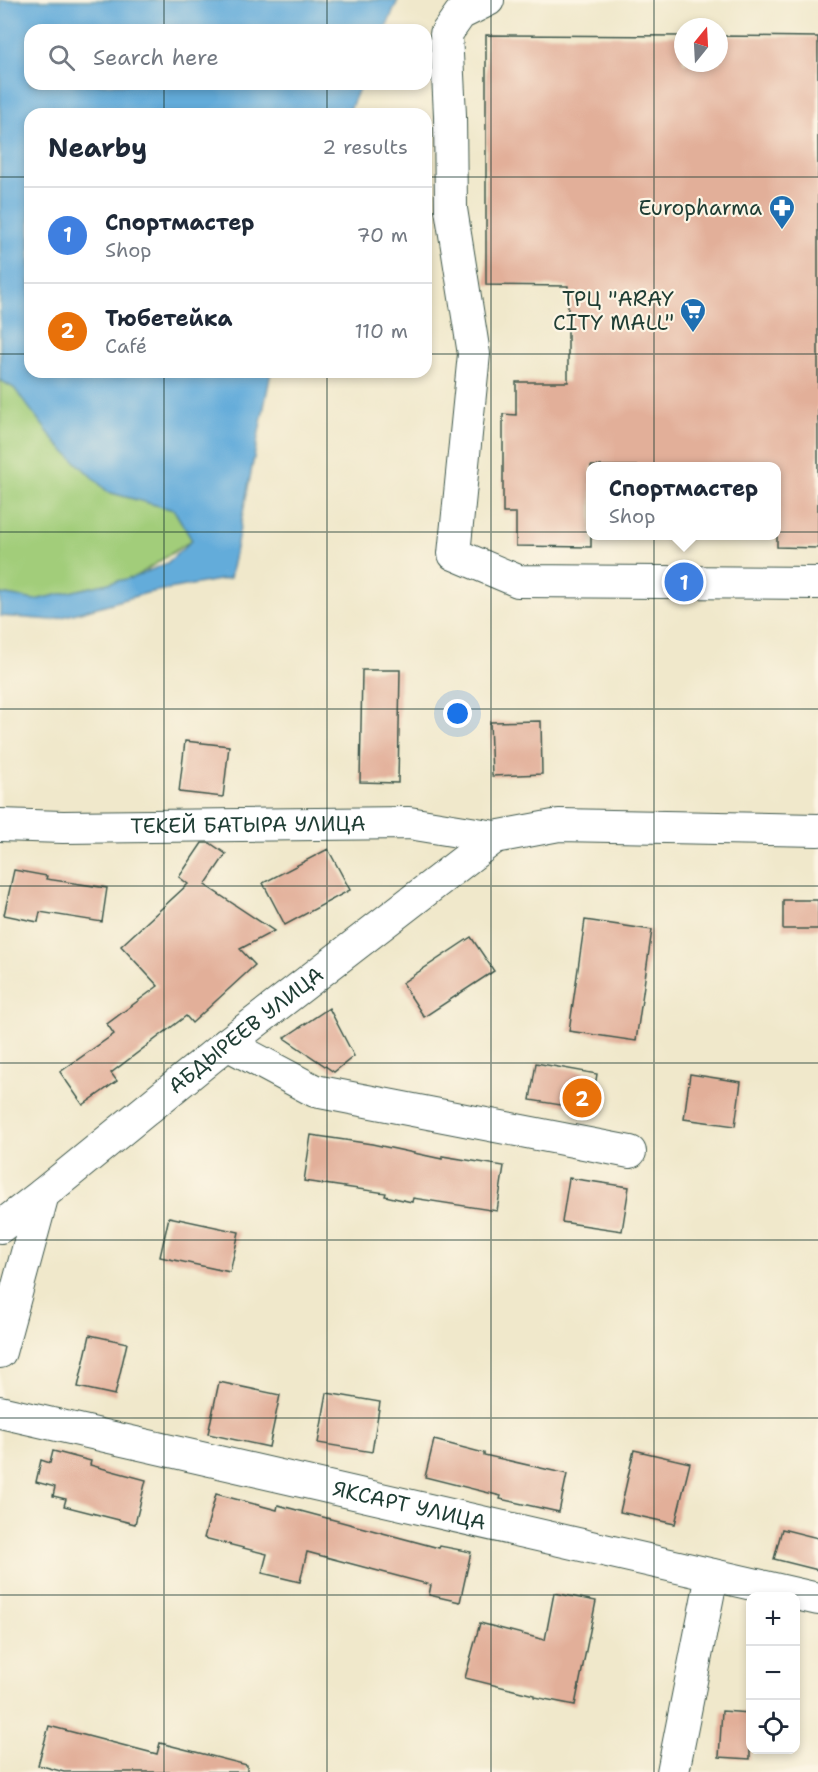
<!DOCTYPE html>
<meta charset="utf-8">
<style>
:root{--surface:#fff;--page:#f2f2f3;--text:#1f2937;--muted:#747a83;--line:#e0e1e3;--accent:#b45309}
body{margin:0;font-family:"Shantell Sans",sans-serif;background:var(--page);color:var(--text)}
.controls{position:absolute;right:18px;bottom:18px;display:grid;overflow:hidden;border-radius:12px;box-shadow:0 3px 9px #0003}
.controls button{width:54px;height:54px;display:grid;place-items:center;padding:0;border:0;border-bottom:2px solid var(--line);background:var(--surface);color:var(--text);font:30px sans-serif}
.compass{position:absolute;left:674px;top:18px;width:54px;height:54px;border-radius:50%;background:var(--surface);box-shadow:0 3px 9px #0003;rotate:18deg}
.you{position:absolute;left:458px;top:714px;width:21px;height:21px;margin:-15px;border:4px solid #fff;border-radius:50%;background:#1a73e8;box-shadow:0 0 0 9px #1a73e833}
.badge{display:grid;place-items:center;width:39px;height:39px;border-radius:50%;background:var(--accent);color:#fff;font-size:20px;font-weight:700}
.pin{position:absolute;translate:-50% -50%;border:3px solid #fff;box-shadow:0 2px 6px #0006}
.popup{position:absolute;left:586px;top:462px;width:195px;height:78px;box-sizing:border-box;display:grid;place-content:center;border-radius:12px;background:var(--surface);filter:drop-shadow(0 2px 4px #0005);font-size:20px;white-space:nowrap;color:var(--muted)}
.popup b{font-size:22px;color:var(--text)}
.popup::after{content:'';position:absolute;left:50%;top:100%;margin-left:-12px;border:12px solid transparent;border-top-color:var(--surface)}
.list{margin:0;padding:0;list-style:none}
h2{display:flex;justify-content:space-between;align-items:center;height:78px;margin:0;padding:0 24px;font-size:26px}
h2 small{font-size:20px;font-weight:400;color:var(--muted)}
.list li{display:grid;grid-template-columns:39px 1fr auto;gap:18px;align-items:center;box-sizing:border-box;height:96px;padding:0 24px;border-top:2px solid var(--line)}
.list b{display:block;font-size:22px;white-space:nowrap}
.list p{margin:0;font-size:20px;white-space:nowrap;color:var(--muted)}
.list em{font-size:20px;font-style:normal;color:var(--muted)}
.icon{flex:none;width:33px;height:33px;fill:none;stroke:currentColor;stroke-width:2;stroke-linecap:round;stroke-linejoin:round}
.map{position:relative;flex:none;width:818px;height:1772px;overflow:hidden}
.search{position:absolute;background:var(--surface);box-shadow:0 3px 9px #0003;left:24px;top:24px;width:408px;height:66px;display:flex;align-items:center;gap:15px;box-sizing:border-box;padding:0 21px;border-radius:18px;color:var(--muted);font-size:22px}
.panel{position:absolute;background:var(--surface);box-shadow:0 3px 9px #0003;left:24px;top:108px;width:408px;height:270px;border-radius:18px}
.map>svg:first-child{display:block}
</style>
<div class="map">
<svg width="818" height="1772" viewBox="0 0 818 1772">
<rect width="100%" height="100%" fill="#fcf5e5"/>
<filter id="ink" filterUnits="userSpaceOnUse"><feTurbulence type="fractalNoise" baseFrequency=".0167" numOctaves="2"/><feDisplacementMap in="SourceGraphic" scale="12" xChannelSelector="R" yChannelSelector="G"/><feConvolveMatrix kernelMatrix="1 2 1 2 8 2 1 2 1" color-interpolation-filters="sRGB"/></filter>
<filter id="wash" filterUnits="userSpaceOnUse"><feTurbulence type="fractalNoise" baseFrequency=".008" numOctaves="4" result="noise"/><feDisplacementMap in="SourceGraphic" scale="24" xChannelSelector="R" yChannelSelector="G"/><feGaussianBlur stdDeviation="1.35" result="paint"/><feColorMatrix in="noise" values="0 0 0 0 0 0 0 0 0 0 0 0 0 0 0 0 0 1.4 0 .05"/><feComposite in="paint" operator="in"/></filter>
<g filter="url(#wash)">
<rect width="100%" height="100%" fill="#f0e8cb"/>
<path fill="#a2cd7a" stroke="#608557" stroke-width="1.5" d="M 0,380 L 14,388 L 108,492 L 174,510 L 192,540 L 135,577 L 35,600 L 0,594 Z"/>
<path fill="#63acda" stroke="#417487" stroke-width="1.5" d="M 0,0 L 398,0 L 385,30 L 30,30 L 30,84 L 361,84 L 348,114 L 30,114 L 30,372 L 271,372 L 230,578 L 147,593 L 52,620 L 0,616 L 0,594 L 35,600 L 135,577 L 167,563 L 192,540 L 174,510 L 108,492 L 57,444 L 14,388 L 0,380 Z"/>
<g id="blocks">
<path fill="#e2af99" d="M 486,35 L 683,36 L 683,63 L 719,63 L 719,36 L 818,37 L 818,548 L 777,547 L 777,466 L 591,466 L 591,547 L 516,546 L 516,513 L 503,513 L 503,414 L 516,415 L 516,382 L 568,382 L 568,286 L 486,285 Z
M 362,670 L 400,670 L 398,783 L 360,782 Z
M 541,721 L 542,774 L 492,776 L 490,722 Z
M 185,741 L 229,746 L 223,797 L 179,792 Z
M 202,843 L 210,843 L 226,854 L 205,885 L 274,931 L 240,949 L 255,965 L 192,1023 L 186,1016 L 111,1073 L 117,1081 L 83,1105 L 60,1072 L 114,1034 L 107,1024 L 158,986 L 121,946 L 188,884 L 179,877 Z
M 328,849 L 350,890 L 285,925 L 263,883 Z
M 14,870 L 47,876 L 46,879 L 107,888 L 102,922 L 40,912 L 38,922 L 4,915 Z
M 783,900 L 818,900 L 818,929 L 783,929 Z
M 585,920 L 652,930 L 636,1041 L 569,1031 Z
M 471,937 L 494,971 L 424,1017 L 402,983 Z
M 329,1008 L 354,1056 L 334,1072 L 284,1038 Z
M 536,1063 L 597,1074 L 591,1110 L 530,1100 Z
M 690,1074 L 741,1082 L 735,1126 L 684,1119 Z
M 311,1135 L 372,1144 L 442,1159 L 442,1156 L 504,1166 L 497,1211 L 413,1198 L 412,1202 L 385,1196 L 386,1193 L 304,1181 Z
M 569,1178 L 629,1187 L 622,1231 L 562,1222 Z
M 169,1217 L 239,1232 L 230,1272 L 160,1257 Z
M 90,1335 L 127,1343 L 115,1395 L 78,1387 Z
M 219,1382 L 280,1395 L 269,1447 L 208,1434 Z
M 327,1393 L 380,1402 L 372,1452 L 318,1443 Z
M 434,1440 L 484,1453 L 484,1455 L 567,1474 L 559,1512 L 500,1499 L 501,1496 L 425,1477 Z
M 634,1450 L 690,1463 L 675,1524 L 620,1512 Z
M 53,1451 L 91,1461 L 90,1465 L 146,1480 L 135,1524 L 64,1506 L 66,1499 L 53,1496 L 55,1487 L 36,1482 L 41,1460 L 50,1463 Z
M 216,1494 L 277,1510 L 278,1505 L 439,1548 L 440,1546 L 471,1552 L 460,1602 L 429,1595 L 431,1585 L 307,1552 L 300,1582 L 262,1573 L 267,1554 L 204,1538 Z
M 782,1529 L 818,1538 L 818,1570 L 774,1559 Z
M 554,1593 L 596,1601 L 575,1705 L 534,1697 L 534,1695 L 465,1678 L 480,1623 L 545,1640 Z
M 722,1711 L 750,1713 L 750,1759 L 719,1757 Z
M 49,1726 L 157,1754 L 160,1743 L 247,1765 L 247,1772 L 64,1772 L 38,1765 Z"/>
</g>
</g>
<g filter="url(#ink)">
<use href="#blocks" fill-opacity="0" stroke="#3e574b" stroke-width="1.5"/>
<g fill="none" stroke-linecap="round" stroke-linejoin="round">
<defs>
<g id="minor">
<path d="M 488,0 L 460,14 L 446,34 L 450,115 L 451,209 L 474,354 L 454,554 L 518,581 L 818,583"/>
<path id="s1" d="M 0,825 L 63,827 L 409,823 L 495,837 L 559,825 L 818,830"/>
<path d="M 227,1044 L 315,1091 L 630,1152"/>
<path id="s2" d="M 0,1227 L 43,1194 L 227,1044 L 495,837"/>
<path d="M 0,1352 L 43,1194"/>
<path id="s3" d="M 0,1412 L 818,1599"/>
<path d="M 673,1772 L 712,1575"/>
</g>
</defs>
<use href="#minor" stroke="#3e574b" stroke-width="34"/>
<use href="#minor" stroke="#fff" stroke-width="32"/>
</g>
</g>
<path fill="none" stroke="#1f3d34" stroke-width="1.5" stroke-opacity="0.55" d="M 164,0 L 164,30M 327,0 L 327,30M 491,0 L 491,1772M 654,0 L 654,1772M 164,84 L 164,114M 327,84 L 327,114M 0,177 L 30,177M 426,177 L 818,177M 0,354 L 30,354M 426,354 L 818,354M 164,372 L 164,1772M 327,372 L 327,1772M 0,532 L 818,532M 0,709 L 818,709M 0,886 L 818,886M 0,1063 L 818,1063M 0,1240 L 818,1240M 0,1418 L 818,1418M 0,1595 L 818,1595"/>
<defs>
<symbol id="pharmacy-pin" viewBox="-11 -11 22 30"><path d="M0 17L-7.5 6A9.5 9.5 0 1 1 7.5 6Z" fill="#1f6fb2" stroke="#fcf5e5"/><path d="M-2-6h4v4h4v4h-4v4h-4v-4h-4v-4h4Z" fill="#fff"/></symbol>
<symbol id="supermarket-pin" viewBox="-11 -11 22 30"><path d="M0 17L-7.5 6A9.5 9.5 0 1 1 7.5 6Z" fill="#1f6fb2" stroke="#fcf5e5"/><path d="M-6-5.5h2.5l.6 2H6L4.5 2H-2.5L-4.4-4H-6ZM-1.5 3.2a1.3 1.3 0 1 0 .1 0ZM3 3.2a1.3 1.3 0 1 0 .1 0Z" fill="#fff"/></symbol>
</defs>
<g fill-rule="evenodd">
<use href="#pharmacy-pin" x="767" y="193" width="30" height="40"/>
<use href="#supermarket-pin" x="678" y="296" width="30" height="40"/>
</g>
<g text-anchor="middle" stroke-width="4.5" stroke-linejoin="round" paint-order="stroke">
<g font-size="21" fill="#1f3d34" stroke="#fcf5e5" text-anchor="end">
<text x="762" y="215">Europharma</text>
<text x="674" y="306">ТРЦ "ARAY<tspan x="674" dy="24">CITY MALL"</tspan></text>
</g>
<g font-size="21" fill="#1f3d34" stroke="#fcf5e5">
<text dy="7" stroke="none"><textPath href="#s1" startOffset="248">ТЕКЕЙ БАТЫРА УЛИЦА</textPath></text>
<text dy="7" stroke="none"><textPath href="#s2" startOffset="315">АБДЫРЕЕВ УЛИЦА</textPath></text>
<text dy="7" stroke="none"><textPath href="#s3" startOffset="420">ЯКСАРТ УЛИЦА</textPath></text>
</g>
</g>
</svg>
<div class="controls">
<button>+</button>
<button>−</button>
<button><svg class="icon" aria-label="locate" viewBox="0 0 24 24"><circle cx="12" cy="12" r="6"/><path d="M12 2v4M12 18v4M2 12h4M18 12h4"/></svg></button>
</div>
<svg class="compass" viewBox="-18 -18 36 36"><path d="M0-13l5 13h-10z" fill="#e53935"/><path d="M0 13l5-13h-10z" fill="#747a83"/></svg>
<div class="you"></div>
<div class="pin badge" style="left:684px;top:582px;background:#3f7fe0">1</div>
<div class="popup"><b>Спортмастер</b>Shop</div>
<div class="pin badge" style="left:582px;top:1098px;background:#e8710a">2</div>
<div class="search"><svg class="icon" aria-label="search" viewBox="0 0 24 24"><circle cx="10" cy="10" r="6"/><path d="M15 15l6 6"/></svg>Search here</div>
<section class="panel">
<h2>Nearby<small>2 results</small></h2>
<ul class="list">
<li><span class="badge" style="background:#3f7fe0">1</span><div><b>Спортмастер</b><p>Shop</p></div><em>70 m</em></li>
<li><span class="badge" style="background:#e8710a">2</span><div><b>Тюбетейка</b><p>Café</p></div><em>110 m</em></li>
</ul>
</section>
</div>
